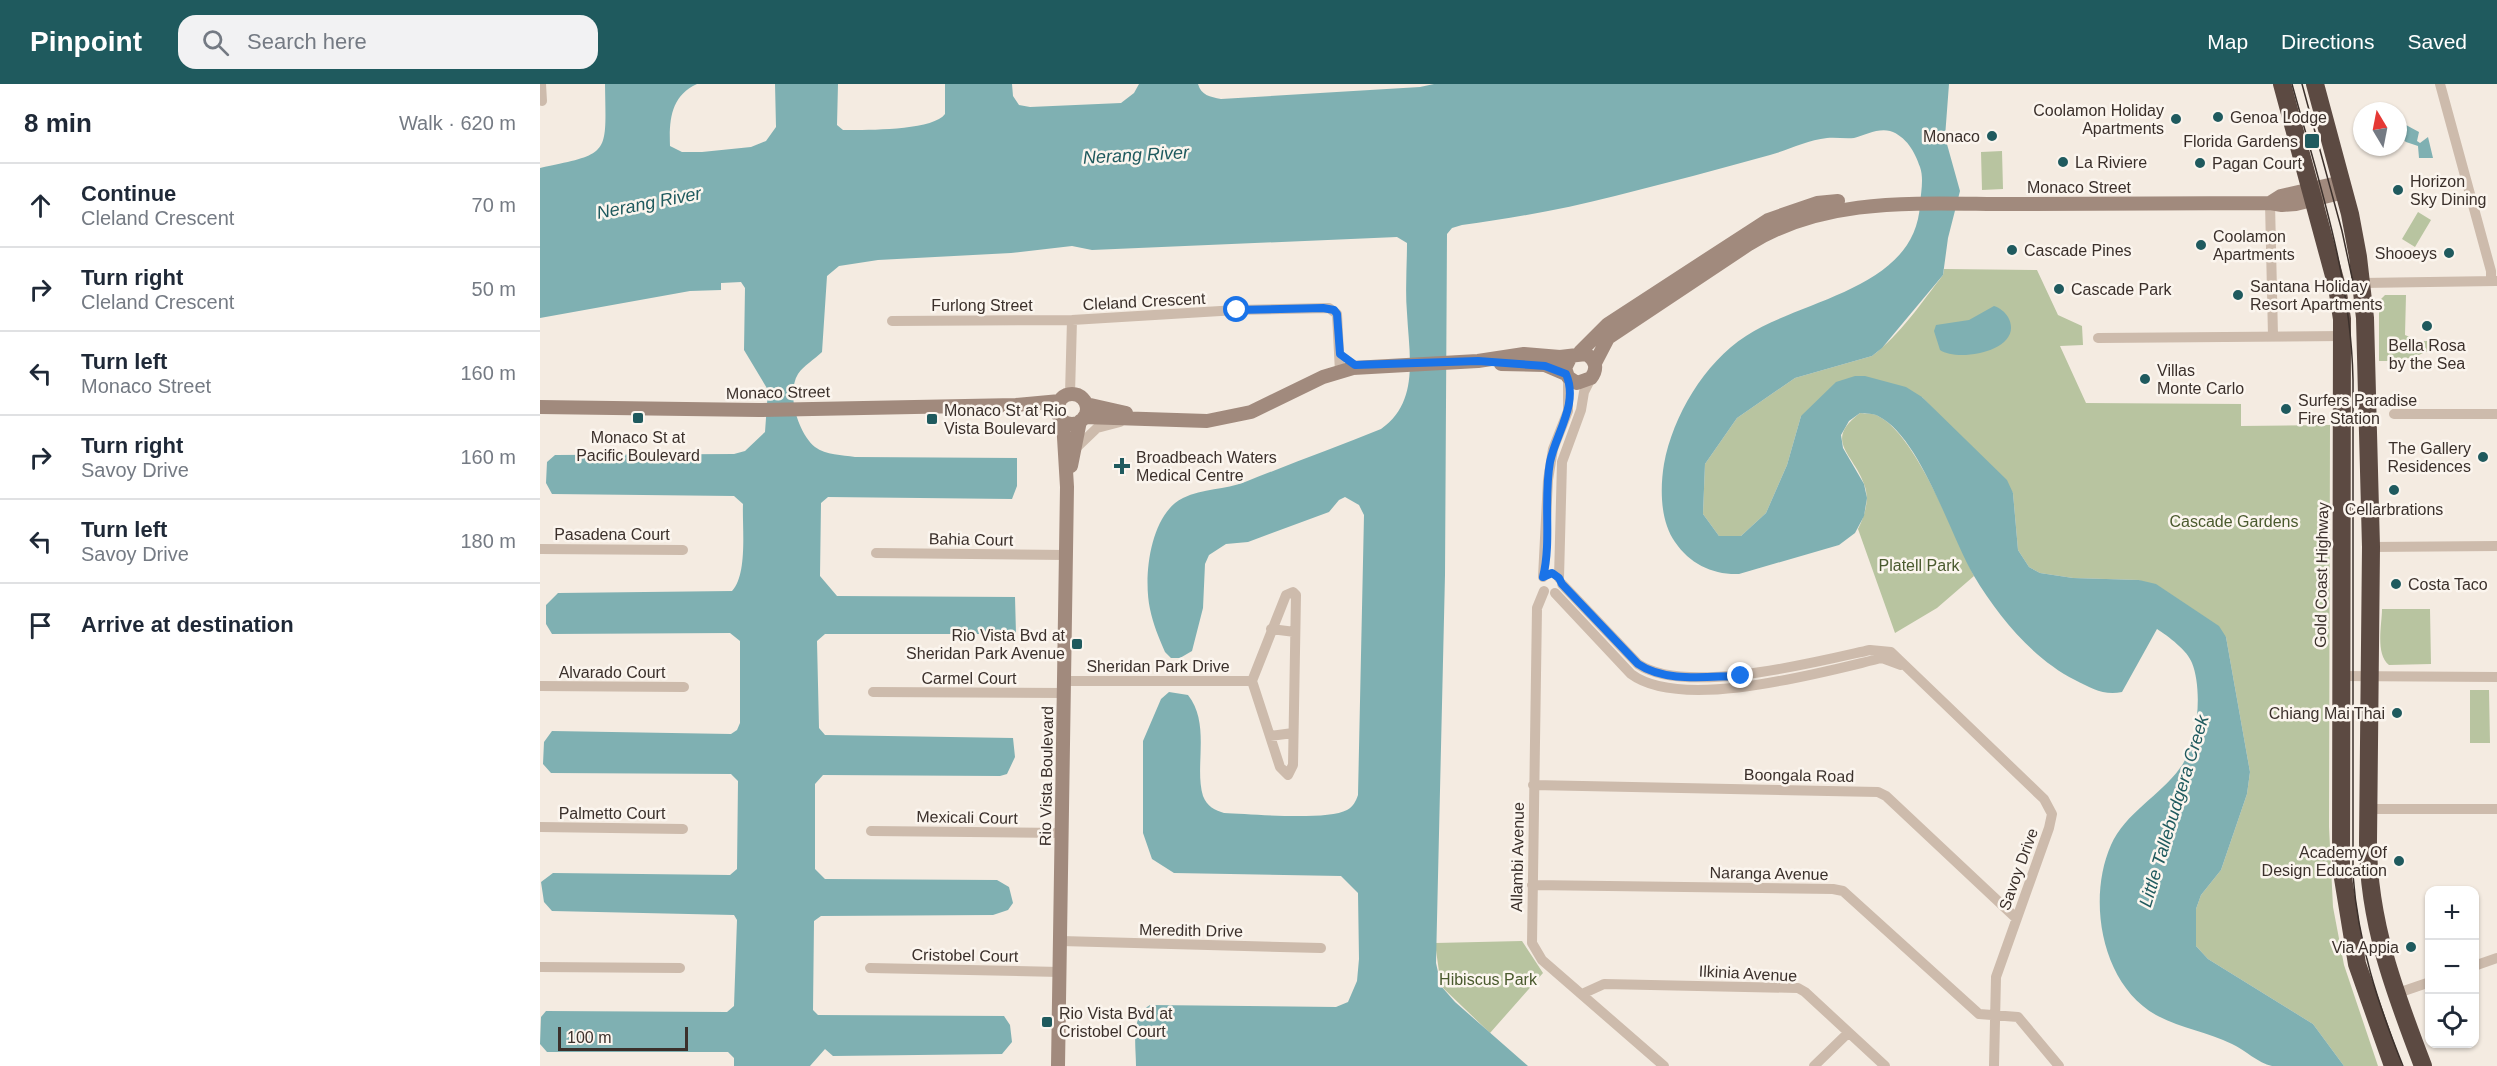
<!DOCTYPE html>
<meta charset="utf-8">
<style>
:root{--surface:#fff;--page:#f2f2f3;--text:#1f2937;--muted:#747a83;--line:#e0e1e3;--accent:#1f5a5e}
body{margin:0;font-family:Arial,sans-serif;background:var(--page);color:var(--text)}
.controls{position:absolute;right:18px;bottom:18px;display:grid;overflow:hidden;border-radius:12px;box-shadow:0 2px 4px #0004}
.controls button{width:54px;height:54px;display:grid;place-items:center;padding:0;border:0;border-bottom:2px solid var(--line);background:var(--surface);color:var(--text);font:30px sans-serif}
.compass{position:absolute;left:1813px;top:18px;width:54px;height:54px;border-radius:50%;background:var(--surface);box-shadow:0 2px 4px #0004;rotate:350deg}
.scale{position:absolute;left:18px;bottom:15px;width:130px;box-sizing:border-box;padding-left:6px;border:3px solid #3b302b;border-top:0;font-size:16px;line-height:21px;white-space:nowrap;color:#3b302b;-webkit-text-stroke:4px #fbf5ee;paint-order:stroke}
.stop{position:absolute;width:18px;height:18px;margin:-14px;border:4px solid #1a73e8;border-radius:50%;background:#fff}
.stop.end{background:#1a73e8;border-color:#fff;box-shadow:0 2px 6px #0008}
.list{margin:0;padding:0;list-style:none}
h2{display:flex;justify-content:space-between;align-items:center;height:78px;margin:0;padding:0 24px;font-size:26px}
h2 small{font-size:20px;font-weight:400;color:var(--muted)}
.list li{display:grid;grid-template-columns:39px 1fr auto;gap:18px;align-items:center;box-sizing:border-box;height:84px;padding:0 24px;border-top:2px solid var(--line)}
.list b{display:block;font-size:22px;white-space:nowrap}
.list p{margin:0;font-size:20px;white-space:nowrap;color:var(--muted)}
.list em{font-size:20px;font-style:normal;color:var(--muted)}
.icon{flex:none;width:33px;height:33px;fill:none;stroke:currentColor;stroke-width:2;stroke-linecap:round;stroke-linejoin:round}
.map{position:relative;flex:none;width:1957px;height:982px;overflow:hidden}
header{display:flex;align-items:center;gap:36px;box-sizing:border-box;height:84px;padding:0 30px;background:var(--accent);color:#fff}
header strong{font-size:28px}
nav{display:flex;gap:33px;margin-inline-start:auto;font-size:21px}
.search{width:420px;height:54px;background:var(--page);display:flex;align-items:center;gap:15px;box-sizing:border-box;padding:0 21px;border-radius:18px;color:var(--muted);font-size:22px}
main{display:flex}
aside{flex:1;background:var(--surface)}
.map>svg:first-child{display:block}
</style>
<header>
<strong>Pinpoint</strong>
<div class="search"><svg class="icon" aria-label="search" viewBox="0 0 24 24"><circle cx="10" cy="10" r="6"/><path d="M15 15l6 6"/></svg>Search here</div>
<nav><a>Map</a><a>Directions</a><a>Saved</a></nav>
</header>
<main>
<aside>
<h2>8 min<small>Walk · 620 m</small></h2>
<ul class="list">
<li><svg class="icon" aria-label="ahead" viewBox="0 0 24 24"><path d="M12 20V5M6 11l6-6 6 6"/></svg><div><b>Continue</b><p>Cleland Crescent</p></div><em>70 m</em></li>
<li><svg class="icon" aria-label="right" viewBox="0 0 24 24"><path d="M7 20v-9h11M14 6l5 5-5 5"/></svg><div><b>Turn right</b><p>Cleland Crescent</p></div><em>50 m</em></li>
<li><svg class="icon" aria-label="left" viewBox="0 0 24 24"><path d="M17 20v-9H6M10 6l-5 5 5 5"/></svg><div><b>Turn left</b><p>Monaco Street</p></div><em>160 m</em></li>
<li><svg class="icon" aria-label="right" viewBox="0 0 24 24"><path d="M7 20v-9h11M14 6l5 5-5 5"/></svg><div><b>Turn right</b><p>Savoy Drive</p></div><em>160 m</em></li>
<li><svg class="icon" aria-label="left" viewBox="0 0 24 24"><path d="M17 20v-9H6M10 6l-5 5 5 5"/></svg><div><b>Turn left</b><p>Savoy Drive</p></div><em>180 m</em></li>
<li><svg class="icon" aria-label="arrive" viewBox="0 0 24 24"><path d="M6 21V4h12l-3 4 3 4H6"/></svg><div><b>Arrive at destination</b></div></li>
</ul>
</aside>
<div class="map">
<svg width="1957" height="982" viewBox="0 0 1957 982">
<rect width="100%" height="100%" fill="#f4ebe1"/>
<path fill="#b8c4a0" d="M 1462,67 L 1463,105 L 1442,106 L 1441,68 Z
M 1878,128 L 1891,136 L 1875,163 L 1862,155 Z
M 1404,185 L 1497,186 L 1518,231 L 1542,242 L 1543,261 L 1520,262 L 1546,319 L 1701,320 L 1701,342 L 1790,341 L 1789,743 L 1793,823 L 1804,881 L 1838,982 L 1804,982 L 1773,940 L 1668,875 L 1656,862 L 1656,825 L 1661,811 L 1681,786 L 1707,710 L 1710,688 L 1686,553 L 1599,496 L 1533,494 L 1500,489 L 1489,483 L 1478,466 L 1473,409 L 1382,313 L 1261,332 L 1247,381 L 1226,429 L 1201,452 L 1179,452 L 1163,430 L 1165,380 L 1197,334 L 1255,294 L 1332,272 C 1360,251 1382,218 1403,191 Z
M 1845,211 L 1866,211 L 1865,251 L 1879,257 L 1888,257 L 1888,267 L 1865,277 L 1839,277 L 1839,217 Z
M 1320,329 C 1326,330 1334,329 1338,332 C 1376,350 1415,454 1434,492 L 1397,524 L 1355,549 L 1318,445 C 1325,431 1330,415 1324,400 C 1313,369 1283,357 1320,329 Z
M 1842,525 L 1890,525 L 1891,580 L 1849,581 C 1835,570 1842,540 1842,525 Z
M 1930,606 L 1949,606 L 1950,659 L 1930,659 Z
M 982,857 L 1003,889 L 950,949 L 901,902 L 895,859 Z"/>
<path fill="#7fb0b2" d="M 65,0 L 157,0 C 131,12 129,35 130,62 L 142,68 L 162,68 L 211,63 L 226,57 L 236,43 L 235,0 L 298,0 L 297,41 L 303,46 C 324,46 393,47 405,30 L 405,0 L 472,0 L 473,12 L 479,21 L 490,23 L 581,19 L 594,9 L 599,0 L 658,0 C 661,11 670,13 681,15 L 880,3 L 894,0 L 1409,0 L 1405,53 L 1420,107 L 1408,154 L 1403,191 L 1342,264 L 1332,272 L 1255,294 L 1197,334 L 1165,380 L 1163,430 L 1179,452 L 1201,452 L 1226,429 L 1247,381 L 1261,332 L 1296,298 L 1315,292 L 1325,292 L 1366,303 L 1382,313 L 1467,396 L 1473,409 L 1478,466 L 1489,483 L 1500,489 L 1533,494 L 1599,496 L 1616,500 L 1679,542 L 1686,553 L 1710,688 L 1707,710 L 1681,786 L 1661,811 L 1656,825 L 1656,862 L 1668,875 L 1773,940 L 1804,982 C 1781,982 1754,982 1732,982 C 1718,979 1705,966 1692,960 C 1668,948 1640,944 1616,931 C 1561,900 1547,815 1571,761 C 1585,729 1620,712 1640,684 C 1658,661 1663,606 1652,579 C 1648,567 1628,552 1617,545 L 1582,608 C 1564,612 1551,604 1535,596 C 1492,574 1458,532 1434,492 C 1410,451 1380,352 1338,332 C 1333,329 1326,330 1320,329 L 1309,337 L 1301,351 L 1303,364 L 1324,400 L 1327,414 L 1324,432 L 1315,449 L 1299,461 L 1199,490 C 1173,491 1150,480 1135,458 C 1120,437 1120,404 1124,380 C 1133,332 1164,279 1206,252 C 1262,215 1376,205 1380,120 C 1381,108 1384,94 1380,83 C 1375,68 1366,52 1350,47 C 1338,44 1325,51 1314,54 C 1305,55 1296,53 1287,54 C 1267,56 1249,66 1230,71 C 1179,85 1127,99 1075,112 C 1024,125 974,134 922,141 L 912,144 L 907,150 L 905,491 L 896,879 L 901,902 L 915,918 L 988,982 L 596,982 C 596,961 590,932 610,921 L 796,923 L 808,918 L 817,897 L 819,875 L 818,809 L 801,792 L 634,789 L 612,775 L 603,749 L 603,657 L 621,615 L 629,608 L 648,611 C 671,640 654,683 663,712 C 667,722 674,726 684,729 C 710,730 787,737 807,726 C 813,723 816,717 818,711 L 824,431 L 819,421 L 805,413 L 799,416 L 789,428 L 708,458 L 686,460 L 669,471 L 665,480 L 663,524 L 652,567 L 640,574 L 631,574 L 625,568 C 619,554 613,540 610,525 C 603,493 610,430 643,414 C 663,404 685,406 705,398 C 750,380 796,363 841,345 C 880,318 869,270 867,229 C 865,206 867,182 867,159 L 857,153 L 552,166 L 532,162 L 471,169 L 338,176 L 299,182 L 287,192 L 282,268 C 274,276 264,281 258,290 C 246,309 258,349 275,363 C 286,371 302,371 315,373 L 477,374 L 477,402 L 472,415 L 288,413 L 281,419 L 280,492 L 297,512 L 475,513 L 476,550 L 285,550 L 277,557 L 279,644 L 285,651 L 473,654 L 475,673 L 467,690 L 460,692 L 283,691 L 275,700 L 275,785 L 285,795 L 457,796 L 469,803 L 473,819 L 468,826 L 453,831 L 281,832 L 274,837 L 273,926 L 278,931 L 464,932 L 470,941 L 472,958 L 462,970 L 293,972 L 285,965 L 270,982 L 194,982 L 194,974 L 188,968 L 7,968 L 0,960 L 1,933 L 6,927 L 187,928 L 194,922 L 197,836 L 194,831 L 12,827 L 4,818 L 1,798 L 13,789 L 190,791 L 197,785 L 198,697 L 191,690 L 11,689 L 3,680 L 4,658 L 12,647 L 191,650 L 197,646 L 200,639 L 200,557 L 190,549 L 12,550 L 6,540 L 6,521 L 18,509 L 192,507 C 208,490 202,443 203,420 L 194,412 L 12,410 L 6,399 L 7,378 L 15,371 L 194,370 L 205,367 L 225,348 L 228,306 L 204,266 L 205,204 L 201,198 L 181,199 L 181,206 L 150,207 L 0,234 L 0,84 C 71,69 66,72 65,0 Z
M 1866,41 L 1879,48 L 1877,57 L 1880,59 L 1888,53 L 1893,74 L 1879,74 L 1878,62 L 1866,58 L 1858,51 L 1858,43 Z
M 1454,222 C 1460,224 1465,228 1468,233 C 1486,266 1419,279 1400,266 L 1394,247 L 1396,241 L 1429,236 Z"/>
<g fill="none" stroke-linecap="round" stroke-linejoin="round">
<path stroke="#cdbbac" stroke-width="10" d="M 1,0 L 2,17
M 1900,0 L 1951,187 L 1951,197
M 1730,119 L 1733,252
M 1822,199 L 1956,197
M 352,237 L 532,236 L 697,226 L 789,224 L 797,230 L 800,288
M 1558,254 L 1803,252
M 530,310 L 532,236
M 1854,330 L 1957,330
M 534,366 L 557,344 L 580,338
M 1831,463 L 1957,462
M 0,465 L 143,466
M 336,469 L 526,471
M 1003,493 L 1008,396 L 1013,365 L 1028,327 L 1028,293
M 1019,494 L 1022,378 L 1041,326 L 1044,308 L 1051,294
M 1022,500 L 1098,580 C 1145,612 1276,578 1330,566 L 1351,568 L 1504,715 L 1512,730 L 1509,744 L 1456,893 L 1454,982
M 1004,507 L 997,524 L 992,859 L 1002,876 L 1124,982
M 753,508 L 756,511 L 753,681 L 748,691 L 740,683 L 712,597 L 746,511 Z
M 1015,509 L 1091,590 C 1142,628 1282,588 1342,574 L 1361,581
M 731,545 L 755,548
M 1799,592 L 1957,593
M 524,597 L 712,597
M 0,602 L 144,603
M 333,608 L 524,609
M 730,652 L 753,649
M 993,701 L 1338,708 L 1346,712 L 1476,834
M 1828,725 L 1957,725
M 0,743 L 143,745
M 331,747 L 522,749
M 992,801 L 1293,805 L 1303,807 L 1439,930 L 1478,933 L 1519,982
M 521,857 L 781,864
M 1934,882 L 1957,874
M 0,883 L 140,884
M 330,884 L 520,888
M 1042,910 L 1064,900 L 1258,904 L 1265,908 L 1345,982
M 1855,910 L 1890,898
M 1274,982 L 1308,949"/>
<path stroke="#a18a7d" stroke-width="14" d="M 1730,119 L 1741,112 L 1802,98
M 1040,268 L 1068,240 L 1228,136 L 1277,119 L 1298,117
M 1055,279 L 1068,254 L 1209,160 C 1291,109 1391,121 1484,120 C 1566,119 1648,119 1730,119 L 1742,121 L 1756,120 L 1804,108
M 961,280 L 1005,281 L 1026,290
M517 325a15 15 0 1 1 30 0a15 15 0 1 1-30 0Z
M 546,320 L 586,329
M 0,323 L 219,326 L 476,321 L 520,317
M 544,333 L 667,337 L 711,328 L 783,293 L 813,284 L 938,277 L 984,270 L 1020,273 L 1046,270 C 1056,276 1058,285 1051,294 L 1037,299 L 1028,293 L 1025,284 L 1031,272
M 531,382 L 540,337
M 518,982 L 527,403 L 523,337"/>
<path stroke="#5c4a42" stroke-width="18" d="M 1742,0 L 1797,203 L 1802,235 L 1801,782 L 1817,880 L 1853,982
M 1775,0 L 1810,130 L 1818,173 L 1825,234 L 1831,463 L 1828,758 C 1828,838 1855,909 1883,982"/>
<path stroke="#3b302b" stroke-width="1.5" d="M 1752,0 C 1779,98 1811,193 1813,296 L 1813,791 C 1818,859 1838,920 1863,982
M 1762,0 L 1802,147 L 1813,198"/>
</g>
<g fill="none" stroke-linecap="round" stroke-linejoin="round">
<path stroke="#1a73e8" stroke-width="8" d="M 697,226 L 783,224 L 794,226 L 797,230 L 800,270 L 815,281 L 938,277 L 1005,282 L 1026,290 C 1039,320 1016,349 1010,378 C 1003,416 1012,456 1003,493 L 1012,489 L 1019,494 L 1022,500 L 1098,580 C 1126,599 1168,592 1201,592"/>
</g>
<g fill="#1f5a5e" stroke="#fbf5ee" stroke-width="2">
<circle cx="1678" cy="33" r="6"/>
<circle cx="1636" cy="35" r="6"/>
<circle cx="1452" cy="52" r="6"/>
<rect x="1764" y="49" width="16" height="16" rx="3"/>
<circle cx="1523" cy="78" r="6"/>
<circle cx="1660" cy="79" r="6"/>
<circle cx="1858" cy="106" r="6"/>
<circle cx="1661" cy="161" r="6"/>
<circle cx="1472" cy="166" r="6"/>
<circle cx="1909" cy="169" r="6"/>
<circle cx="1519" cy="205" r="6"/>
<circle cx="1698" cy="211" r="6"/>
<circle cx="1887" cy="242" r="6"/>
<circle cx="1605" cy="295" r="6"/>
<circle cx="1746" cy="325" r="6"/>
<rect x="92" y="328" width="12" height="12" rx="3"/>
<rect x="386" y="329" width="12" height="12" rx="3"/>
<circle cx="1943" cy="373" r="6"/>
<path d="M579 373h6v6h6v6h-6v6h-6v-6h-6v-6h6z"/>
<circle cx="1854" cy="406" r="6"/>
<circle cx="1856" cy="500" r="6"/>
<rect x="531" y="554" width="12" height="12" rx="3"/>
<circle cx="1857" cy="629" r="6"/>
<circle cx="1859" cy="777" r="6"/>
<circle cx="1871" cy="863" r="6"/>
<rect x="501" y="932" width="12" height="12" rx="3"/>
</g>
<g text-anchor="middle" stroke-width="5" stroke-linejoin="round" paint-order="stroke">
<g font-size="16" fill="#3b302b" stroke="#fbf5ee" text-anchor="start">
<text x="1624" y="32" text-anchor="end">Coolamon Holiday<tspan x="1624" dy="18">Apartments</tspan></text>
<text x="1690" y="39">Genoa Lodge</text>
<text x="1440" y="58" text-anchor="end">Monaco</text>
<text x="1758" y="63" text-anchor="end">Florida Gardens</text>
<text x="1535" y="84">La Riviere</text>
<text x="1672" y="85">Pagan Court</text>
<text x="1870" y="103">Horizon<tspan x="1870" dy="18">Sky Dining</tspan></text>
<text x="1673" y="158">Coolamon<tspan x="1673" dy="18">Apartments</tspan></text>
<text x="1484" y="172">Cascade Pines</text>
<text x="1897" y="175" text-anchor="end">Shooeys</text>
<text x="1710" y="208">Santana Holiday<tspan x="1710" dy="18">Resort Apartments</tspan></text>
<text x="1531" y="211">Cascade Park</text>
<text x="1887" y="267" text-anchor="middle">Bella Rosa<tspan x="1887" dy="18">by the Sea</tspan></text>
<text x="1617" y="292">Villas<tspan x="1617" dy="18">Monte Carlo</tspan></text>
<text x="1758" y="322">Surfers Paradise<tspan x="1758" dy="18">Fire Station</tspan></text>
<text x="404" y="332">Monaco St at Rio<tspan x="404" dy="18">Vista Boulevard</tspan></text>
<text x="98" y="359" text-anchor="middle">Monaco St at<tspan x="98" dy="18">Pacific Boulevard</tspan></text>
<text x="1931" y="370" text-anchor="end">The Gallery<tspan x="1931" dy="18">Residences</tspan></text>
<text x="596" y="379">Broadbeach Waters<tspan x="596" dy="18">Medical Centre</tspan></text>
<text x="1854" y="431" text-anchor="middle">Cellarbrations</text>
<text x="1868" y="506">Costa Taco</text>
<text x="525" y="557" text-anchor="end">Rio Vista Bvd at<tspan x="525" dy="18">Sheridan Park Avenue</tspan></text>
<text x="1845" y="635" text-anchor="end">Chiang Mai Thai</text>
<text x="1847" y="774" text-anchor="end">Academy Of<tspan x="1847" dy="18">Design Education</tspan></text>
<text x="1859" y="869" text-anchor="end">Via Appia</text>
<text x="519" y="935">Rio Vista Bvd at<tspan x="519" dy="18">Cristobel Court</tspan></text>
</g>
<g font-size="16" fill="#3b302b" stroke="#fbf5ee">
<text x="1539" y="109">Monaco Street</text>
<text transform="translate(604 217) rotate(-3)" y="6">Cleland Crescent</text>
<text x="442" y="227">Furlong Street</text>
<text transform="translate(238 308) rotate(-1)" y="6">Monaco Street</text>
<text x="72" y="456">Pasadena Court</text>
<text transform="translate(431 455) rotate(1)" y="6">Bahia Court</text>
<text transform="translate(1781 491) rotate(-89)" y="6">Gold Coast Highway</text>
<text x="618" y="588">Sheridan Park Drive</text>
<text x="72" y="594">Alvarado Court</text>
<text x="429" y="600">Carmel Court</text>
<text transform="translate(1259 691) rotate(1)" y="6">Boongala Road</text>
<text transform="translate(506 692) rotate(-89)" y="6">Rio Vista Boulevard</text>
<text x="72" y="735">Palmetto Court</text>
<text transform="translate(427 733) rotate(1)" y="6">Mexicali Court</text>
<text transform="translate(977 773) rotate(-89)" y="6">Allambi Avenue</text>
<text transform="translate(1478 785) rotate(-70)" y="6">Savoy Drive</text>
<text transform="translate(1229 789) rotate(1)" y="6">Naranga Avenue</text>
<text transform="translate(651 846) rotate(1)" y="6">Meredith Drive</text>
<text transform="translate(425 871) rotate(1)" y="6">Cristobel Court</text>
<text transform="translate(1208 889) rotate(3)" y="6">Ilkinia Avenue</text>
</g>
<g font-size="16" fill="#4a5a2e" stroke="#fbf5ee">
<text x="1694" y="443">Cascade Gardens</text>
<text x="1379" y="487">Platell Park</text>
<text x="948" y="901">Hibiscus Park</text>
</g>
<g font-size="18" font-style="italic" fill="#1f5a5e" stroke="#fbf5ee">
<text transform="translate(596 71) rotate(-3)" y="6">Nerang River</text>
<text transform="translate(109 119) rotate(-11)" y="6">Nerang River</text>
<text transform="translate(1634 727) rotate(-73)" y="6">Little Tallebudgera Creek</text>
</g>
</g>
</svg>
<div class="controls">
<button>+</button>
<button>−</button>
<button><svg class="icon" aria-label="locate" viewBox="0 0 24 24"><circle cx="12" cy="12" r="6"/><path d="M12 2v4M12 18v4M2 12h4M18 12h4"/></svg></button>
</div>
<svg class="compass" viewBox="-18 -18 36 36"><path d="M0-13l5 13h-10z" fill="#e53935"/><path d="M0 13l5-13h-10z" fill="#747a83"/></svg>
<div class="scale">100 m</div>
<div class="stop" style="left:697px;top:226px"></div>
<div class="stop end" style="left:1201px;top:592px"></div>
</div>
</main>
